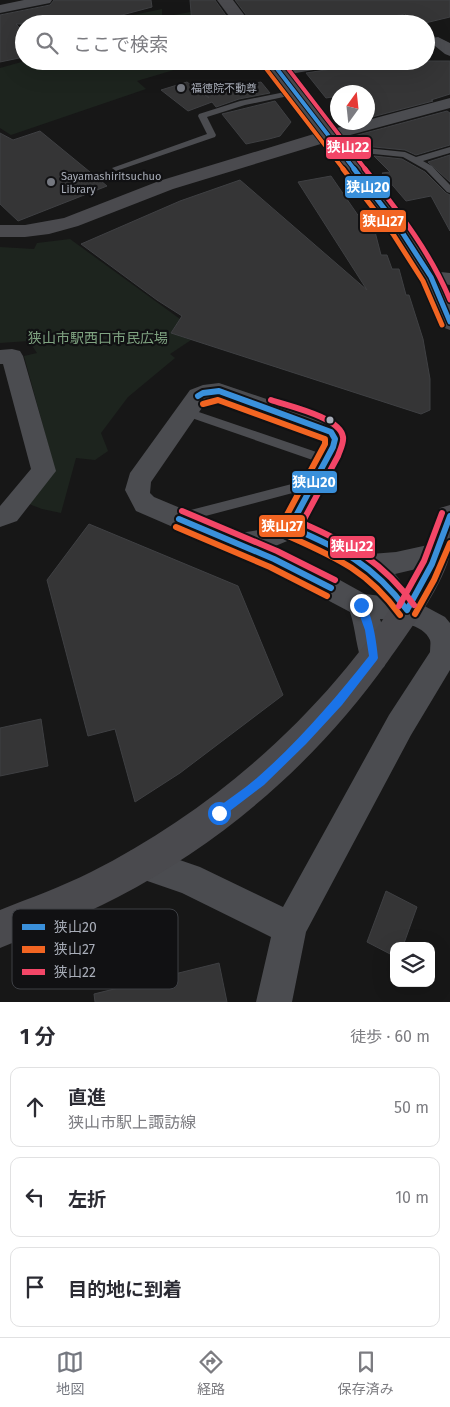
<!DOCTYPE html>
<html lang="ja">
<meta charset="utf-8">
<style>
:root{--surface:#fff;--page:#f2f2f3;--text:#2b2b33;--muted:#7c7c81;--line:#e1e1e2;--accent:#757880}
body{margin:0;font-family:"Fira Sans","Noto Sans JP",sans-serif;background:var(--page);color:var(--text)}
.controls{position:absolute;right:15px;bottom:15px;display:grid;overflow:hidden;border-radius:10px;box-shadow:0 5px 20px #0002}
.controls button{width:45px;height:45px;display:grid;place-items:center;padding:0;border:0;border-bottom:1px solid var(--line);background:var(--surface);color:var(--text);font:25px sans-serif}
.compass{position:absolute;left:330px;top:85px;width:45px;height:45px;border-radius:50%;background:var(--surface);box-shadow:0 5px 20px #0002;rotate:15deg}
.stop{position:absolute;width:15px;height:15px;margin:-11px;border:4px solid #1a73e8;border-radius:50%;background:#fff}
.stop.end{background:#1a73e8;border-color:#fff;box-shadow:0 1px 5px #0008}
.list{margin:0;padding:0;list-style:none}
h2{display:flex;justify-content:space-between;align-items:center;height:65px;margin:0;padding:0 20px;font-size:21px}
h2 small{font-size:16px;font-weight:400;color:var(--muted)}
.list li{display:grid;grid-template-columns:32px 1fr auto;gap:15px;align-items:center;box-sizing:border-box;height:80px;margin:0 10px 10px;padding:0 10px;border:1px solid var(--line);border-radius:10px}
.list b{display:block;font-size:19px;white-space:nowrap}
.list p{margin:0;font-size:16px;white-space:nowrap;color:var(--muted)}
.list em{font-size:16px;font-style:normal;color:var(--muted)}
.icon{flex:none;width:28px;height:28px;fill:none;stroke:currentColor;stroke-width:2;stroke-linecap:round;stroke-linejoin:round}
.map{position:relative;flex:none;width:450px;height:1002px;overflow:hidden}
.search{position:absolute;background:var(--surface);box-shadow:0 5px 20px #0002;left:15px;right:15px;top:15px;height:55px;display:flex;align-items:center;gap:12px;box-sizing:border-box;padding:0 18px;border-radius:28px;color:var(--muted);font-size:19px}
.sheet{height:335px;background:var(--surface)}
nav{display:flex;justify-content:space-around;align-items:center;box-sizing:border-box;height:70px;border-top:1px solid var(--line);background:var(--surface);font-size:14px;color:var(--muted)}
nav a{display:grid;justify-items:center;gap:2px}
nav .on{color:var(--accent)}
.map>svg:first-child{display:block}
</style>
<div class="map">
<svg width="450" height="1002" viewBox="0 0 450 1002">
<rect width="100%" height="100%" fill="#171717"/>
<path fill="#1d241e" d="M 162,9 L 162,17 L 202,10 L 199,24 L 112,24 L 109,20 Z
M 25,61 L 204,61 L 137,81 L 146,89 L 11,135 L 0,128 L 0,68 Z
M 70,239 L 180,319 L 171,333 L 191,340 L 170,354 L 175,358 L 128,397 L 101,433 L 108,451 L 95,460 L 76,458 L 61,513 L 42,509 L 29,504 L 55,470 L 24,356 L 37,353 L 29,341 L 0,343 L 0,247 L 34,249 L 37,243 Z"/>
<path fill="#353536" stroke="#3f4043" d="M 54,0 L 151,0 L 152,7 L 88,24 L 16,24 L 24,32 L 24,57 L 0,62 L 0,15 L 50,5 Z
M 190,0 L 215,0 L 232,24 L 192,24 Z
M 235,0 L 450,0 L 450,17 L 421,24 L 415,24 L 405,14 L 361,22 L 358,18 L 326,24 L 253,24 Z
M 346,61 L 450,61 L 450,94 L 431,100 L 433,101 L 368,118 L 368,92 L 338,92 L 338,104 L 332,97 L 326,98 L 306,73 L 338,68 L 343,66 Z
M 187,82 L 209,98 L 204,92 L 261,82 L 270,93 L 239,99 L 216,107 L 212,102 L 188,111 L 161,90 Z
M 275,101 L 291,122 L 280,136 L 269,139 L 246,144 L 222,114 Z
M 447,111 L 450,113 L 450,145 L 416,155 L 405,150 L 364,146 L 354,136 Z
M 40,131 L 107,186 L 18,221 L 0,204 L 0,133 L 13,140 Z
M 450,155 L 450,182 L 428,162 Z
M 374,156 L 402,159 L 425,172 L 446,193 L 450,195 L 450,231 L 431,196 L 406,201 L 382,173 L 390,172 Z
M 331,176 L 364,224 L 373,224 L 381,255 L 387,255 L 392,269 L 399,269 L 406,295 L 409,295 L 423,339 L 430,379 L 430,410 L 421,414 L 171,333 L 182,316 L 157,300 L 81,244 L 180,201 L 240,180 L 367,290 L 298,182 Z
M 89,524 L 238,586 L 283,695 L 180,773 L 135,802 L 115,729 L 88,736 L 47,580 Z
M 41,719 L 48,766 L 0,776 L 0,728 Z
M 386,891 L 417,907 L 403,946 L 394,946 L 394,956 L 367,942 Z
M 219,963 L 227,1002 L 95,1002 L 94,994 Z"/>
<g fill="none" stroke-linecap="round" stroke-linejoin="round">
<path fill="#4b4c50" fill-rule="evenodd" d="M 295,90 L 299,92 L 298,94 L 245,105 L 207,117 L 216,135 L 215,137 L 119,170 L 116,171 L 112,168 L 207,134 L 198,116 L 199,114 L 240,101 Z
M 337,145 L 405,152 L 416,157 L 450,147 L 450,153 L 423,161 L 432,166 L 450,185 L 450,193 L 447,192 L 426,170 L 403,157 L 334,150 L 333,148 Z
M 187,408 L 331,457 L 333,460 L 327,465 L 183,415 L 181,412 Z
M 315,478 L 319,480 L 321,483 L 319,486 L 179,523 L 175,522 L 173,518 L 175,514 L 179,513 Z"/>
<path fill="#4b4c50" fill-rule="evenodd" d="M 24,0 L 52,0 L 50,3 L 0,13 L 0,5 Z
M 438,37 L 450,43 L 450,56 L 445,54 L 435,46 L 426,48 L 426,39 Z
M 308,61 L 344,61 L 342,64 L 337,66 L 278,76 L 273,74 L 270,71 L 273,68 Z
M 450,98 L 450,108 L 328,141 L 322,140 L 320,136 L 322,132 L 359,122 L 368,122 L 368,120 Z
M 431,271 L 450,273 L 450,285 L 424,281 L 421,277 L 424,273 Z
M 12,349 L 20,351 L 23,356 L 56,471 L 17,521 L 0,527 L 0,506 L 31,469 L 3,364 L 0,364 L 0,350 Z
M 219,383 L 334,422 C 343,428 347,437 345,447 L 305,522 L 350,543 L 371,554 L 396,552 L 437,543 L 446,546 L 450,554 L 446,562 L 395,574 L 417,602 L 445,617 L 450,623 L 450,670 L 411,735 L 306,932 L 292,1002 L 256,1002 L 271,937 L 182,893 L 130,875 L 126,863 L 130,851 L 142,847 L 200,867 L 283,907 L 389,715 L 430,652 C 430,648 431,643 430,640 C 424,624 393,620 380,619 C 385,634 391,652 384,667 L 374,671 L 364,667 C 356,650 356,630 350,612 L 265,567 L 136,511 L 125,490 L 130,473 L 190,390 L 203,385 ZM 218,399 L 318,434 L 322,437 L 321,447 L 281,520 L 265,529 L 240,533 L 154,497 L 150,493 L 151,482 L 206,402 ZM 292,539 C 325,554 358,568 381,596 L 365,594 L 320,569 L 273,547 Z"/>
<path fill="#4a4a4e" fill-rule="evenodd" d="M 217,0 L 233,0 L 251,24 L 235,24 Z
M 263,61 L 280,61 L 407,225 L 442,277 L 450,295 L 450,330 L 442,327 L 438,322 L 420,277 L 391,231 L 324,143 L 173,189 L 78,226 L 49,234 L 25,237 L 0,237 L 0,225 L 25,225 L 64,218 L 159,181 L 317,133 Z
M 450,505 C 450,520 450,544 449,558 C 440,590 407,634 388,661 C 318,760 225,841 118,897 C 80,917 39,932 0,948 L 0,910 C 30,898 61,887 91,872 C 218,808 332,706 406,584 C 413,572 420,560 425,547 C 430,534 434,521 440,508 Z"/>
<defs>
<path id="bus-1-far2" d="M 271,61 L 355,170"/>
<path id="bus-1-far1" d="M 354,169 L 400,229 L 431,277 L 450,322"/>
<path id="bus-1" d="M 198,396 L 203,393 L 219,391 L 331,432 L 335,439 L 333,447 L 290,527 C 341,549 373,564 407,610
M 179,519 L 274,559 L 331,588
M 407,610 L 432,564 L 450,516"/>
<path id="bus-2-far2" d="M 264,66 L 344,170"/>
<path id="bus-2-far1" d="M 343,169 L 393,234 L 423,281 L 442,325"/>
<path id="bus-2" d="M 203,404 L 218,400 L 325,439 L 325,444 L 282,524 L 282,530 L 286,535 C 335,557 367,570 400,615
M 176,527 L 270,567 L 327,596
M 415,614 L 434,580 L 450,543"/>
<path id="bus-3-far2" d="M 282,61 L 366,170"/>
<path id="bus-3-far1" d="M 365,169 C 397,210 430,251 450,300"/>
<path id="bus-3" d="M 271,400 C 288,406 340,417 343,437 C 344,443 340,450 338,456 L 302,523 C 350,544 383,562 414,605
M 182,511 L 277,551 L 335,580
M 399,606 L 424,561 L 442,513"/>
</defs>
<use href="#bus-1-far2" stroke="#111113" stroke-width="6"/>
<use href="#bus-1-far1" stroke="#111113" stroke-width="8"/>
<use href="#bus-1" stroke="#111113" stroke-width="10"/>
<use href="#bus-2-far2" stroke="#111113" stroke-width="6"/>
<use href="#bus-2-far1" stroke="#111113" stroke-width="8"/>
<use href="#bus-2" stroke="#111113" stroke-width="10"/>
<use href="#bus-3-far2" stroke="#111113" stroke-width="6"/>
<use href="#bus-3-far1" stroke="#111113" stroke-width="8"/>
<use href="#bus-3" stroke="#111113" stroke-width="10"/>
<use href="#bus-1-far2" stroke="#3a90db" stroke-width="4"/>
<use href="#bus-1-far1" stroke="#3a90db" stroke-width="5"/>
<use href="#bus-1" stroke="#3a90db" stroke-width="6"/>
<use href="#bus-2-far2" stroke="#f26522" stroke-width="4"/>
<use href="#bus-2-far1" stroke="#f26522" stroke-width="5"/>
<use href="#bus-2" stroke="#f26522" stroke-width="6"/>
<use href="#bus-3-far2" stroke="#f34667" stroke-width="4"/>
<use href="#bus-3-far1" stroke="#f34667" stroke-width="5"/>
<use href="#bus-3" stroke="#f34667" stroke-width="6"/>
</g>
<path fill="#1a73e8" d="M 361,601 C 372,607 377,645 378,658 L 377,660 L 342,705 L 306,744 L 264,785 L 222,817 L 219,818 L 215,817 L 213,813 L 215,809 C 229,799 244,789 258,777 C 299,741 335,699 369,656 L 365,630 L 356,605 Z"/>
<g fill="#757880" stroke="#111113" stroke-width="2">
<circle cx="181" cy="88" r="5"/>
<circle cx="51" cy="182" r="5"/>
</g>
<circle fill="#a8adb8" stroke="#111113" stroke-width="2" cx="330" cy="420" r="4.5"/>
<g text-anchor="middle" stroke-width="4.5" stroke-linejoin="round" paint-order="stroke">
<g font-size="11" fill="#a8adb8" stroke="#111113" text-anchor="start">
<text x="191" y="92">福徳院不動尊</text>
<text x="61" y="180">Sayamashiritsuchuo<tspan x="61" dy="13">Library</tspan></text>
</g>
<g font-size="14" fill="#7fa381" stroke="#111113">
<text x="98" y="343">狭山市駅西口市民広場</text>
</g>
</g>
<rect x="12" y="909" width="166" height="80" rx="8" fill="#111113" stroke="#3e4045" stroke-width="1"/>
<rect x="22" y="924" width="23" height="6" fill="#3a90db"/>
<rect x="22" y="946" width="23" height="7" fill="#f26522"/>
<rect x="22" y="969" width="23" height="6" fill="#f34667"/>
<g font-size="14" fill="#a8adb8">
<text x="54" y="932">狭山20</text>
<text x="54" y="954">狭山27</text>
<text x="54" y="977">狭山22</text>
</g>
<g stroke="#111113" stroke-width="2">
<rect x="325" y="136" width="47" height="24" rx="5" fill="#f34667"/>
<rect x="344" y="175" width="47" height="24" rx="5" fill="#3a90db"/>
<rect x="359" y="209" width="48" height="24" rx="5" fill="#f26522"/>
<rect x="291" y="470" width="47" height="24" rx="5" fill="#3a90db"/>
<rect x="258" y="514" width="48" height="24" rx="5" fill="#f26522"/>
<rect x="329" y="535" width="47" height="24" rx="5" fill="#f34667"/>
</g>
<g font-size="14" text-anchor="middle" font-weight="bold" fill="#fff">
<text x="348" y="152">狭山22</text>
<text x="368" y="192">狭山20</text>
<text x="383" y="226">狭山27</text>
<text x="314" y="487">狭山20</text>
<text x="282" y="531">狭山27</text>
<text x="352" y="551">狭山22</text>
</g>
</svg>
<div class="controls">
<button><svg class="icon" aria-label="layers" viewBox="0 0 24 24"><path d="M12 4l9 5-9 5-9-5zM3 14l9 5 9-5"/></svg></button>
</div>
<svg class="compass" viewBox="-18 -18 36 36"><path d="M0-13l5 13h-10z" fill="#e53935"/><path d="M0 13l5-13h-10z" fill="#7c7c81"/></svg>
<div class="stop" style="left:219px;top:813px"></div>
<div class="stop end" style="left:361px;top:605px"></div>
<div class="search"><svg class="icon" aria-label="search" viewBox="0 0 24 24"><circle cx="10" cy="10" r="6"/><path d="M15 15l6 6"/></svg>ここで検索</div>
</div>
<section class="sheet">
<h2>1 分<small>徒歩 · 60 m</small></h2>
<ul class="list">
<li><svg class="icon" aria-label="ahead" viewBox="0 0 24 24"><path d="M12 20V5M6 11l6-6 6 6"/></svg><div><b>直進</b><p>狭山市駅上諏訪線</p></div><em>50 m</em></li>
<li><svg class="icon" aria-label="left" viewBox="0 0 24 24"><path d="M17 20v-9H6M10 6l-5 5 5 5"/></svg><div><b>左折</b></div><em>10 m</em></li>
<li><svg class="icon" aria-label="arrive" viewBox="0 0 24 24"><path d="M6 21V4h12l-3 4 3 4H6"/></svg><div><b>目的地に到着</b></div></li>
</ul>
</section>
<nav>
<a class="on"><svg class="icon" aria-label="map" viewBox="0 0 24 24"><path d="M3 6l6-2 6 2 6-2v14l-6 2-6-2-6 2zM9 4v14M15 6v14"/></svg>地図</a>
<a><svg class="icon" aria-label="directions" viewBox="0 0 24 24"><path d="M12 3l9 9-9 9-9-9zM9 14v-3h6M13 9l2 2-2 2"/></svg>経路</a>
<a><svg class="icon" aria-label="saved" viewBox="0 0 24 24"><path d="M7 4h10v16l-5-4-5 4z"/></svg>保存済み</a>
</nav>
